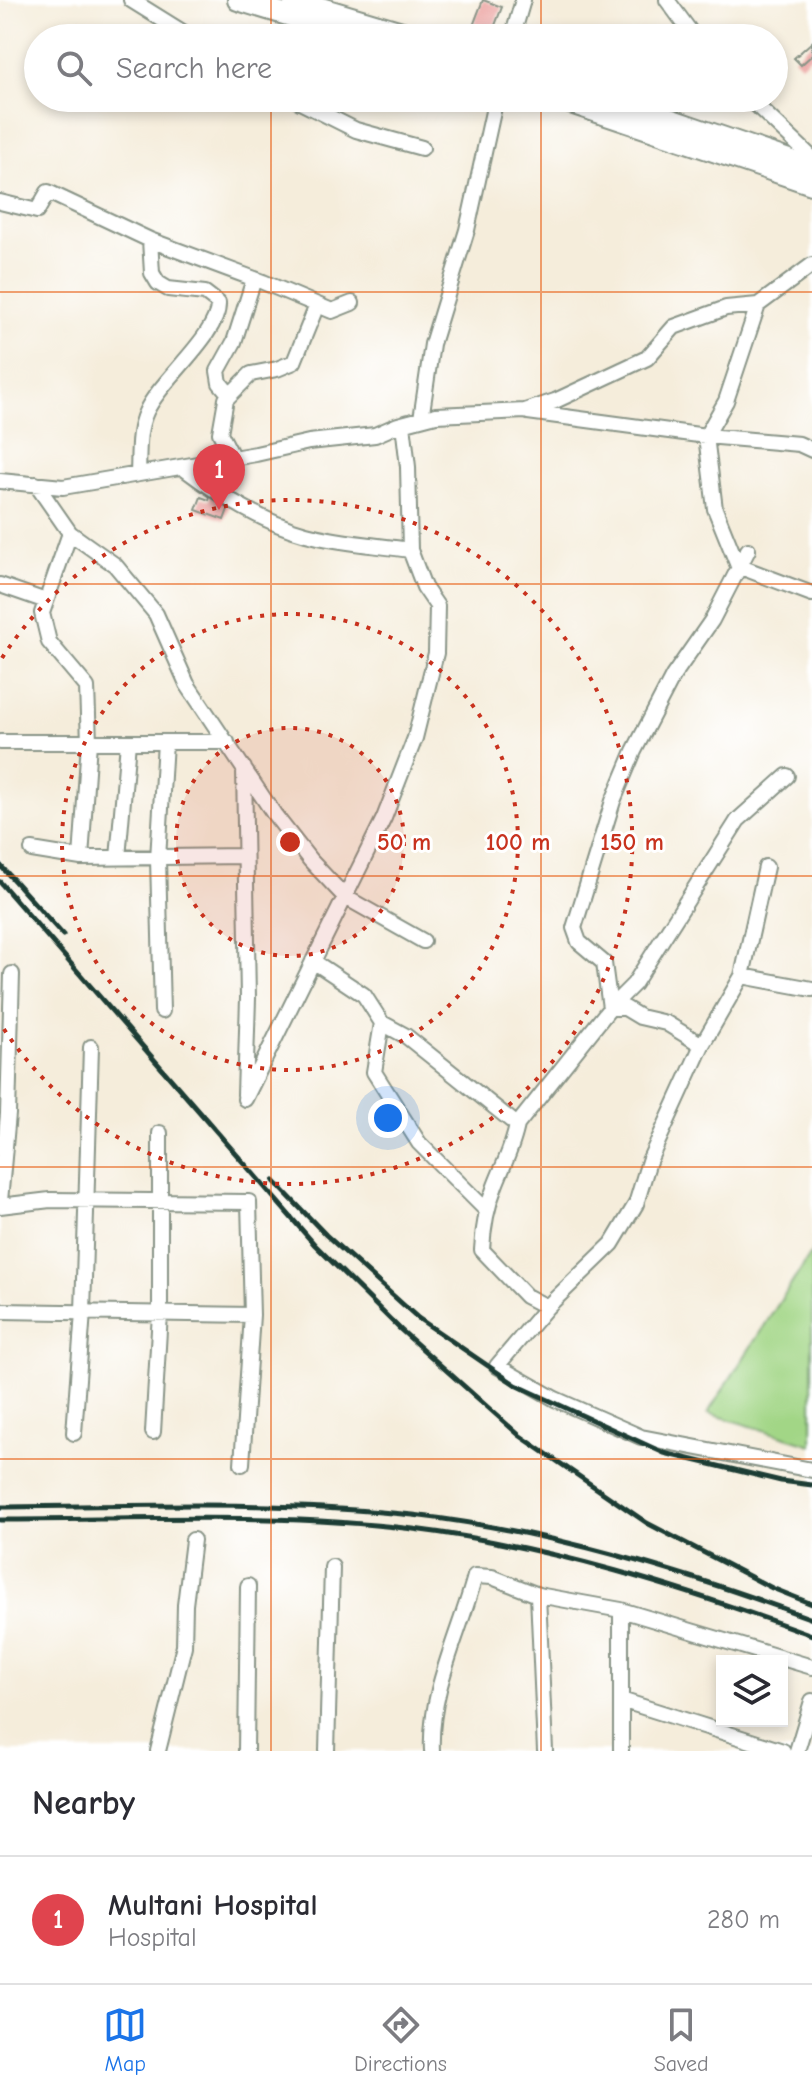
<!DOCTYPE html>
<style>
:root{--surface:#fff;--page:#f2f2f3;--text:#2b2b33;--muted:#7c7c81;--line:#e1e1e2;--accent:#1a73e8}
body{margin:0;font-family:"Comic Neue",sans-serif;background:var(--page);color:var(--text)}
.controls{position:absolute;right:24px;bottom:24px;display:grid;overflow:hidden;border-radius:0px;box-shadow:0 4px 12px #0003}
.controls button{width:72px;height:72px;display:grid;place-items:center;padding:0;border:0;border-bottom:2px solid var(--line);background:var(--surface);color:var(--text);font:40px sans-serif}
.you{position:absolute;left:388px;top:1118px;width:28px;height:28px;margin:-20px;border:6px solid #fff;border-radius:50%;background:#1a73e8;box-shadow:0 0 0 12px #1a73e833}
.badge{display:grid;place-items:center;width:52px;height:52px;border-radius:50%;background:var(--accent);color:#fff;font-size:26px;font-weight:700}
.pin{position:absolute;translate:-50% -66px;filter:drop-shadow(0 2px 4px #0008)}
.pin::after{content:'';position:absolute;top:42px;width:28px;height:24px;background:inherit;clip-path:polygon(0 0,100% 0,50% 100%)}
.list{margin:0;padding:0;list-style:none}
h2{display:flex;justify-content:space-between;align-items:center;height:104px;margin:0;padding:0 32px;font-size:34px}
h2 small{font-size:26px;font-weight:400;color:var(--muted)}
.list li{display:grid;grid-template-columns:52px 1fr auto;gap:24px;align-items:center;box-sizing:border-box;height:128px;padding:0 32px;border-top:2px solid var(--line)}
.list b{display:block;font-size:30px;white-space:nowrap}
.list p{margin:0;font-size:26px;white-space:nowrap;color:var(--muted)}
.list em{font-size:26px;font-style:normal;color:var(--muted)}
.icon{flex:none;width:44px;height:44px;fill:none;stroke:currentColor;stroke-width:2;stroke-linecap:round;stroke-linejoin:round}
.map{position:relative;flex:none;width:812px;height:1751px;overflow:hidden}
.search{position:absolute;background:var(--surface);box-shadow:0 4px 12px #0003;left:24px;right:24px;top:24px;height:88px;display:flex;align-items:center;gap:20px;box-sizing:border-box;padding:0 28px;border-radius:44px;color:var(--muted);font-size:30px}
.sheet{height:232px;background:var(--surface)}
nav{display:flex;justify-content:space-around;align-items:center;box-sizing:border-box;height:112px;border-top:2px solid var(--line);background:var(--surface);font-size:22px;color:var(--muted)}
nav a{display:grid;justify-items:center;gap:4px}
nav .on{color:var(--accent)}
.map>svg:first-child{display:block}
</style>
<div class="map">
<svg width="812" height="1751" viewBox="0 0 812 1751">
<rect width="100%" height="100%" fill="#fff"/>
<filter id="ink" filterUnits="userSpaceOnUse"><feTurbulence type="fractalNoise" baseFrequency=".0125" numOctaves="2"/><feDisplacementMap in="SourceGraphic" scale="16" xChannelSelector="R" yChannelSelector="G"/><feConvolveMatrix kernelMatrix="1 2 1 2 8 2 1 2 1" color-interpolation-filters="sRGB"/></filter>
<filter id="wash" filterUnits="userSpaceOnUse"><feTurbulence type="fractalNoise" baseFrequency=".006" numOctaves="4" result="noise"/><feDisplacementMap in="SourceGraphic" scale="32" xChannelSelector="R" yChannelSelector="G"/><feGaussianBlur stdDeviation="1.8" result="paint"/><feColorMatrix in="noise" values="0 0 0 0 0 0 0 0 0 0 0 0 0 0 0 0 0 1.4 0 .05"/><feComposite in="paint" operator="in"/></filter>
<g filter="url(#wash)">
<rect width="100%" height="100%" fill="#f5eddb"/>
<path fill="#a2d686" stroke="#608a5d" stroke-width="2" d="M 812,1252 L 812,1445 L 708,1413 Z"/>
<g id="blocks">
<path fill="#e99996" d="M 483,0 L 502,7 L 492,33 L 473,26 Z
M 812,42 L 812,55 L 801,65 L 794,58 Z
M 213,489 L 233,496 L 224,520 L 196,510 L 201,497 L 209,500 Z"/>
</g>
</g>
<g filter="url(#ink)">
<use href="#blocks" fill-opacity="0" stroke="#8a9588" stroke-width="2"/>
<g fill="none" stroke-linecap="round" stroke-linejoin="round">
<defs>
<path id="street" d="M 131,0 L 192,38
M 667,0 L 695,38
M 512,38 L 523,0
M 292,98 L 356,130 L 422,148
M 749,98 L 812,158
M 0,202 L 37,211 L 48,192 L 150,240 L 263,282 L 332,311 L 352,303
M 758,305 L 726,401 L 706,436 L 715,509 L 738,566 L 812,594
M 230,395 L 220,383 L 218,371 L 234,342 L 254,279
M 528,412 L 706,436 L 799,444 L 812,450
M 421,419 L 432,344 L 467,230 L 496,98
M 233,458 L 220,433 L 226,399 L 251,374 L 277,369 L 294,362 L 317,305
M 182,467 C 219,495 261,522 306,534 C 340,543 376,545 410,550
M 138,474 C 139,454 137,431 146,412 C 160,380 220,334 218,303 L 205,293 L 168,289 L 158,283 L 152,273 L 150,240
M 0,481 L 63,487 L 256,454 L 309,442 L 375,435 L 398,425 L 436,415 L 525,411 L 555,401 L 647,358 L 674,327 L 726,308 L 758,305 L 812,265
M 70,533 L 115,565 L 156,614 L 187,684 L 274,814 L 310,860 L 345,897 L 423,941
M 0,585 L 46,601
M 0,742 L 89,742 L 87,687 L 49,642 L 42,613 L 70,533 L 36,484
M 244,768 L 248,998 L 245,1095
M 32,850 L 81,858 L 245,856
M 81,858 L 89,742 L 227,742
M 118,858 L 128,742
M 313,961 L 364,995 L 382,1023 L 374,1072 L 419,1143 L 487,1211
M 742,976 L 766,867
M 610,1008 L 604,963 L 579,942 L 574,928 L 613,801 L 634,751 L 673,676 L 712,620 L 748,550
M 610,1008 L 634,984 L 738,820 L 787,776
M 162,1011 L 158,859 L 165,742
M 382,1023 L 406,1036 L 517,1125
M 702,1045 L 666,1023 L 640,1017 L 625,1008 L 610,1008 L 517,1125 C 513,1147 503,1165 495,1186 C 487,1206 483,1228 482,1250 L 526,1296 L 547,1307 L 612,1244 L 636,1204 L 649,1161 L 702,1045 L 742,976 L 812,989
M 245,1099 L 384,818 L 415,738 L 436,653 L 437,606 L 424,587 L 410,550 L 408,467 L 403,424
M 0,1201 L 8,1114 L 12,974
M 0,1206 L 50,1200 L 249,1202 L 252,1315 L 0,1311
M 547,1307 L 497,1366 L 555,1399 L 641,1437 L 812,1470
M 153,1432 L 160,1313 L 160,1133
M 74,1433 L 83,1312 L 91,1047
M 242,1464 L 252,1315
M 538,1595 L 621,1610
M 621,1700 L 783,1751
M 158,1751 L 184,1646 L 185,1605 L 193,1540
M 246,1751 L 248,1586
M 327,1751 L 332,1567
M 432,1751 C 429,1691 460,1633 475,1576 L 492,1577 L 538,1595 L 545,1751
M 621,1751 L 621,1610 L 812,1667
M 797,1751 L 812,1701"/>
<path id="secondary" d="M 238,0 L 363,38
M 294,0 L 422,38
M 556,98 L 812,184
M 608,98 L 812,168"/>
</defs>
<use href="#street" stroke="#8a9588" stroke-width="18"/>
<use href="#secondary" stroke="#8a9588" stroke-width="24"/>
<use href="#street" stroke="#fff" stroke-width="14"/>
<use href="#secondary" stroke="#fff" stroke-width="20"/>
<path stroke="#1f3d34" stroke-width="5" d="M 0,865 L 63,935
M 0,882 L 315,1245 L 401,1330 L 519,1435 L 647,1523 L 772,1588 L 812,1604
M 274,1181 L 326,1235 L 418,1318 L 516,1385 L 664,1453 L 781,1481 L 812,1485
M 0,1507 C 137,1506 277,1500 413,1515 C 550,1531 683,1571 812,1619
M 0,1520 C 137,1520 277,1512 413,1529 C 551,1546 682,1588 812,1635"/>
</g>
</g>
<path fill="none" stroke="#e8590c" stroke-width="2" stroke-opacity="0.55" d="M 271,0 L 271,38M 541,0 L 541,38M 271,98 L 271,1751M 541,98 L 541,1751M 0,292 L 812,292M 0,584 L 812,584M 0,876 L 812,876M 0,1167 L 812,1167M 0,1459 L 812,1459"/>
<circle cx="290" cy="842" r="114" fill="#c8321e" fill-opacity=".12"/>
<g fill="none" stroke="#c8321e" stroke-width="4" stroke-dasharray="4 8">
<circle cx="290" cy="842" r="114"/>
<circle cx="290" cy="842" r="228"/>
<path d="M2 658A342 342 0 1 1 2 1026"/>
</g>
<circle cx="290" cy="842" r="12" fill="#c8321e" stroke="#fff" stroke-width="4"/>
<g font-size="24" text-anchor="middle" font-weight="bold" fill="#c8321e" stroke="#fff" stroke-width="6" stroke-linejoin="round" paint-order="stroke">
<text x="404" y="850">50 m</text>
<text x="518" y="850">100 m</text>
<text x="632" y="850">150 m</text>
</g>
</svg>
<div class="controls">
<button><svg class="icon" aria-label="layers" viewBox="0 0 24 24"><path d="M12 4l9 5-9 5-9-5zM3 14l9 5 9-5"/></svg></button>
</div>
<div class="you"></div>
<div class="pin badge" style="left:219px;top:510px;background:#e0444e">1</div>
<div class="search"><svg class="icon" aria-label="search" viewBox="0 0 24 24"><circle cx="10" cy="10" r="6"/><path d="M15 15l6 6"/></svg>Search here</div>
</div>
<section class="sheet">
<h2>Nearby<small></small></h2>
<ul class="list">
<li><span class="badge" style="background:#e0444e">1</span><div><b>Multani Hospital</b><p>Hospital</p></div><em>280 m</em></li>
</ul>
</section>
<nav>
<a class="on"><svg class="icon" aria-label="map" viewBox="0 0 24 24"><path d="M3 6l6-2 6 2 6-2v14l-6 2-6-2-6 2zM9 4v14M15 6v14"/></svg>Map</a>
<a><svg class="icon" aria-label="directions" viewBox="0 0 24 24"><path d="M12 3l9 9-9 9-9-9zM9 14v-3h6M13 9l2 2-2 2"/></svg>Directions</a>
<a><svg class="icon" aria-label="saved" viewBox="0 0 24 24"><path d="M7 4h10v16l-5-4-5 4z"/></svg>Saved</a>
</nav>
